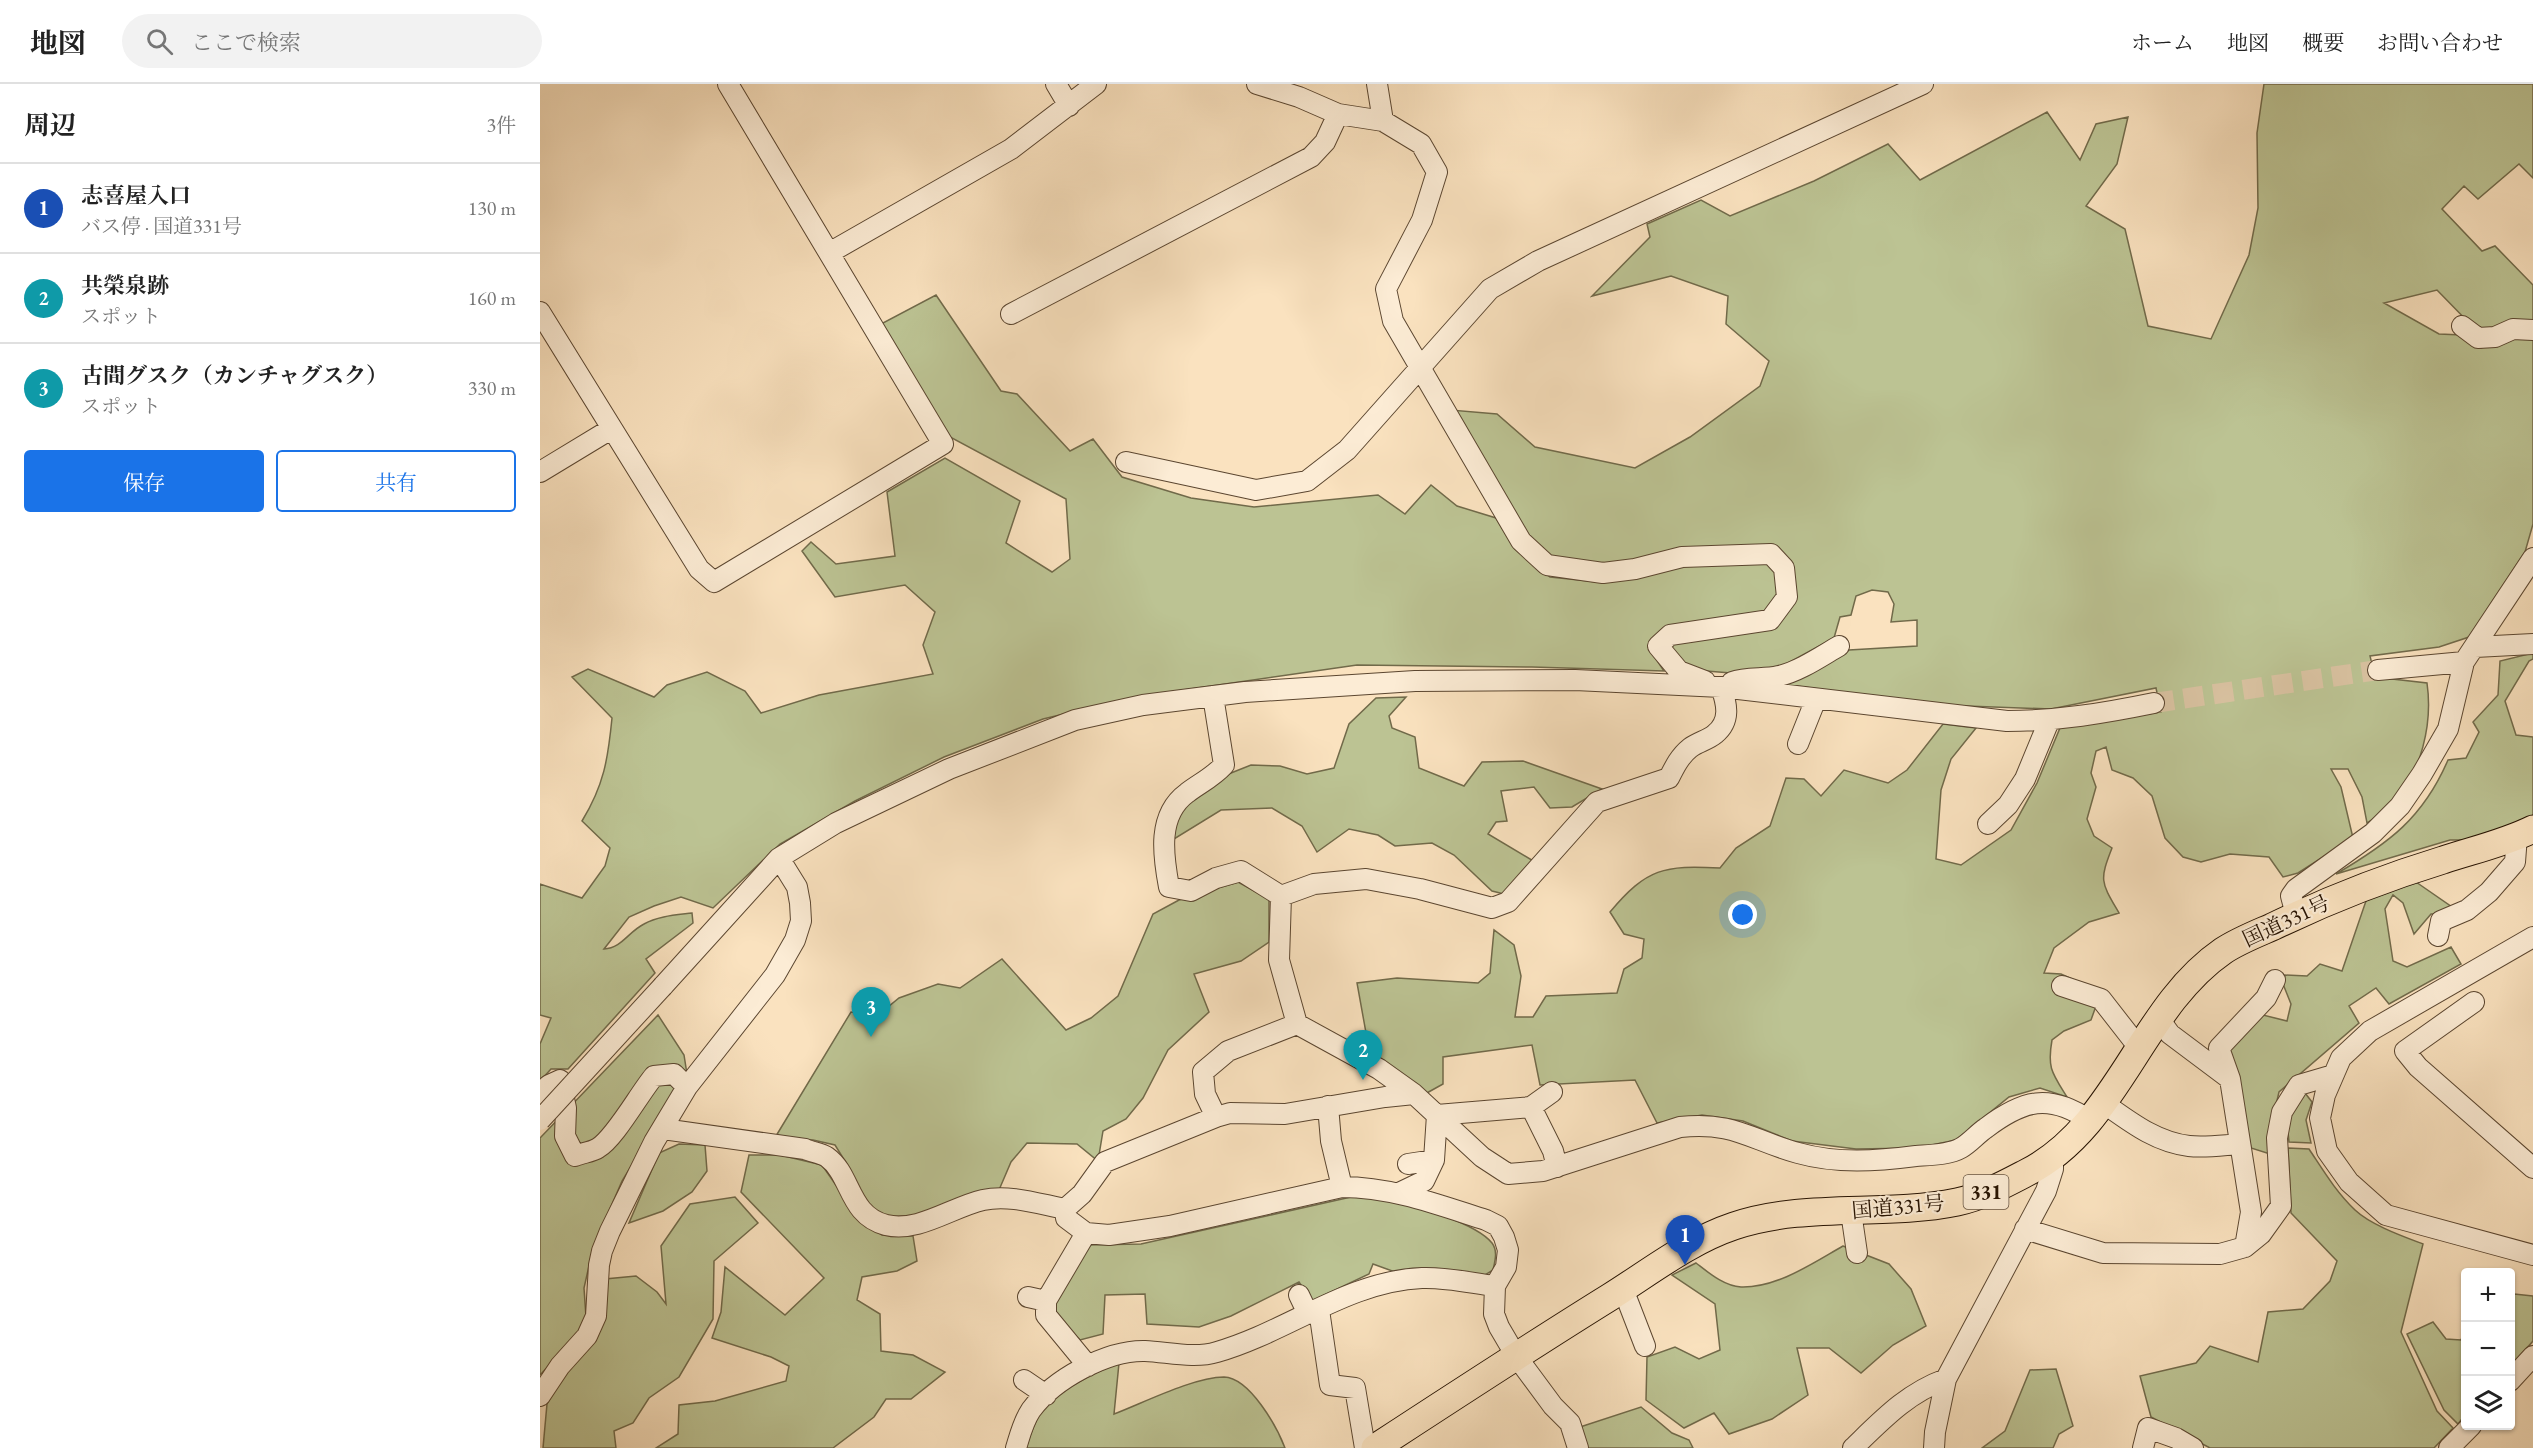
<!DOCTYPE html>
<html lang="ja">
<meta charset="utf-8">
<style>
:root{--surface:#fff;--page:#f2f2f2;--text:#222;--muted:#767676;--line:#e0e0e0;--accent:#1a73e8}
body{margin:0;font-family:"EB Garamond","Noto Serif JP",serif;background:var(--page);color:var(--text)}
.controls{position:absolute;right:18px;bottom:18px;display:grid;overflow:hidden;border-radius:6px;box-shadow:0 2px 4px #0004}
.controls button{width:54px;height:54px;display:grid;place-items:center;padding:0;border:0;border-bottom:2px solid var(--line);background:var(--surface);color:var(--text);font:30px sans-serif}
.you{position:absolute;left:1203px;top:831px;width:21px;height:21px;margin:-15px;border:4px solid #fff;border-radius:50%;background:#1a73e8;box-shadow:0 0 0 9px #1a73e833}
.badge{display:grid;place-items:center;width:39px;height:39px;border-radius:50%;background:var(--accent);color:#fff;font-size:20px;font-weight:700}
.pin{position:absolute;translate:-50% -50px;filter:drop-shadow(0 2px 3px #0008)}
.pin::after{content:'';position:absolute;top:32px;width:21px;height:18px;background:inherit;clip-path:polygon(0 0,100% 0,50% 100%)}
.list{margin:0;padding:0;list-style:none}
h2{display:flex;justify-content:space-between;align-items:center;height:78px;margin:0;padding:0 24px;font-size:26px}
h2 small{font-size:20px;font-weight:400;color:var(--muted)}
.list li{display:grid;grid-template-columns:39px 1fr auto;gap:18px;align-items:center;box-sizing:border-box;height:90px;padding:0 24px;border-top:2px solid var(--line)}
.list b{display:block;font-size:22px;white-space:nowrap}
.list p{margin:0;font-size:20px;white-space:nowrap;color:var(--muted)}
.list em{font-size:20px;font-style:normal;color:var(--muted)}
.actions{display:flex;gap:12px;padding:18px 24px}
.actions a{flex:1;padding:14px 0;border:2px solid var(--accent);border-radius:6px;text-align:center;font-size:21px;color:var(--accent)}
.actions .main{background:var(--accent);color:#fff}
.icon{flex:none;width:33px;height:33px;fill:none;stroke:currentColor;stroke-width:2;stroke-linecap:round;stroke-linejoin:round}
.map{position:relative;flex:none;width:1993px;height:1364px;overflow:hidden}
header{display:flex;align-items:center;gap:36px;box-sizing:border-box;height:84px;padding:0 30px;background:var(--surface);border-bottom:2px solid var(--line)}
header strong{font-size:28px}
nav{display:flex;gap:33px;margin-inline-start:auto;font-size:21px}
.search{width:420px;height:54px;background:var(--page);display:flex;align-items:center;gap:15px;box-sizing:border-box;padding:0 21px;border-radius:33px;color:var(--muted);font-size:22px}
main{display:flex}
aside{flex:1;background:var(--surface)}
.map>svg:first-child{display:block}
</style>
<header>
<strong>地図</strong>
<div class="search"><svg class="icon" aria-label="search" viewBox="0 0 24 24"><circle cx="10" cy="10" r="6"/><path d="M15 15l6 6"/></svg>ここで検索</div>
<nav><a>ホーム</a><a>地図</a><a>概要</a><a>お問い合わせ</a></nav>
</header>
<main>
<aside>
<h2>周辺<small>3件</small></h2>
<ul class="list">
<li><span class="badge" style="background:#1a4fb4">1</span><div><b>志喜屋入口</b><p>バス停 · 国道331号</p></div><em>130 m</em></li>
<li><span class="badge" style="background:#0f9aa8">2</span><div><b>共榮泉跡</b><p>スポット</p></div><em>160 m</em></li>
<li><span class="badge" style="background:#0f9aa8">3</span><div><b>古間グスク（カンチャグスク）</b><p>スポット</p></div><em>330 m</em></li>
</ul>
<div class="actions"><a class="main">保存</a><a>共有</a></div>
</aside>
<div class="map">
<svg width="1993" height="1364" viewBox="0 0 1993 1364">
<rect width="100%" height="100%" fill="#fae2bf"/>
<filter id="stains"><feTurbulence type="fractalNoise" baseFrequency=".00333" numOctaves="4"/><feColorMatrix values="0 0 0 0 .2 0 0 0 0 .09 0 0 0 0 .02 0 0 0 .5 -.17"/></filter>
<radialGradient id="worn" r=".72"><stop offset=".6" stop-color="#630" stop-opacity="0"/><stop offset="1" stop-color="#630" stop-opacity=".3"/></radialGradient>
<path fill="#bcc393" stroke="#716a4a" stroke-width="1.5" d="M 1724,0 L 1993,0 L 1993,94 L 1979,80 L 1938,115 L 1924,102 L 1902,125 L 1942,167 L 1955,162 L 1993,201 L 1993,237 L 1952,249 L 1937,247 L 1897,206 L 1844,219 L 1899,250 L 1922,251 L 1941,264 L 1975,252 L 1993,253 L 1993,440 L 1985,468 L 1929,553 L 1899,563 L 1830,572 L 1835,593 L 1887,599 C 1893,641 1881,687 1854,720 C 1848,727 1835,733 1827,739 L 1822,713 L 1808,685 L 1791,685 L 1801,703 L 1813,754 L 1758,789 L 1743,793 L 1729,773 L 1690,770 L 1661,778 L 1643,773 L 1625,754 L 1612,712 L 1593,694 L 1572,686 L 1566,663 L 1556,667 L 1551,689 L 1556,703 L 1547,735 L 1554,752 L 1572,764 C 1559,797 1561,798 1579,829 L 1549,838 L 1514,864 L 1504,889 L 1521,890 L 1561,908 L 1551,936 L 1524,947 L 1512,956 C 1507,984 1512,989 1527,1013 L 1500,1004 L 1469,1013 L 1416,1056 L 1377,1064 L 1316,1065 L 1252,1057 L 1203,1037 L 1162,1031 L 1117,1039 L 1095,996 L 1000,1001 L 992,961 L 903,973 L 903,1000 L 885,1010 L 830,971 L 817,899 L 857,894 L 938,899 L 950,889 L 954,846 L 974,861 L 981,892 L 975,933 L 993,933 L 1006,912 L 1077,909 L 1084,885 L 1102,874 L 1104,855 L 1084,850 L 1070,828 C 1107,784 1124,781 1180,784 L 1196,764 L 1230,742 L 1246,694 L 1264,695 L 1281,712 L 1304,686 L 1348,699 L 1367,686 L 1403,640 L 1436,644 L 1411,675 L 1401,706 L 1396,775 L 1421,781 L 1471,746 L 1497,699 L 1520,644 L 1621,628 L 1616,604 L 1511,625 L 1399,621 L 1241,600 L 1290,578 L 1309,566 L 1377,562 L 1377,536 L 1351,538 L 1354,520 L 1348,508 L 1332,506 L 1316,512 L 1311,531 L 1300,533 L 1294,554 L 1237,585 L 1191,589 L 1154,586 L 1128,565 L 1134,559 L 1231,544 L 1253,515 L 1237,464 L 1060,482 L 1011,475 L 985,453 L 911,326 L 957,330 L 995,363 L 1095,384 L 1150,353 L 1220,302 L 1229,277 L 1186,240 L 1188,212 L 1131,192 L 1052,212 L 1110,153 L 1107,140 L 1161,116 L 1190,132 L 1274,97 L 1348,60 L 1380,96 L 1507,28 L 1540,76 L 1556,40 L 1588,33 L 1577,80 L 1546,122 L 1585,145 L 1608,242 L 1671,255 L 1709,171 L 1718,124 L 1717,49 Z
M 396,211 L 461,307 L 477,310 L 530,367 L 553,355 L 582,393 L 651,414 L 714,423 L 838,411 L 865,430 L 891,401 L 917,422 L 956,434 L 975,465 L 1010,493 L 1058,498 L 1144,481 L 1225,477 L 1239,491 L 1237,512 L 1223,533 L 1124,545 L 1108,563 L 1124,587 L 992,583 L 817,581 L 595,613 L 503,635 L 404,673 L 315,717 L 240,760 L 173,824 L 141,813 L 114,822 L 89,833 L 64,865 C 82,864 88,848 104,840 C 118,832 136,831 152,829 L 153,839 L 106,875 L 115,889 L 28,985 L 11,985 L 0,997 L 0,960 L 11,934 L 0,931 L 0,800 L 42,814 L 65,782 L 70,764 L 42,737 C 64,701 68,675 72,634 L 32,593 L 48,585 L 114,613 L 127,601 L 167,588 L 205,607 L 221,629 L 279,611 L 393,590 L 383,561 L 395,528 L 365,501 L 295,513 L 262,467 L 271,458 L 296,480 L 355,472 L 347,408 L 405,374 L 480,417 L 466,459 L 512,488 L 530,475 L 526,415 L 410,353 L 341,240 Z
M 1993,569 L 1993,575 L 1989,577 L 1965,617 L 1976,651 L 1993,653 L 1993,732 L 1934,756 L 1910,756 L 1796,790 C 1849,759 1883,734 1908,676 L 1926,674 L 1939,648 L 1933,638 L 1958,611 L 1960,577 Z
M 866,613 L 849,632 L 852,644 L 875,653 L 879,684 L 924,702 L 942,678 L 983,677 L 1062,705 L 1032,723 L 1010,724 L 994,703 L 961,707 L 967,737 L 956,738 L 948,750 L 995,778 L 964,810 L 952,807 L 914,771 L 892,759 L 855,762 L 838,751 L 809,745 L 777,768 L 762,742 L 732,724 L 681,726 L 634,755 L 632,736 L 648,715 L 686,691 L 711,681 L 740,682 L 767,690 L 794,684 L 809,640 L 836,614 Z
M 698,798 L 729,815 L 729,858 L 701,877 L 654,890 L 669,928 L 628,966 L 603,1014 L 586,1035 L 563,1047 L 558,1077 L 537,1060 L 487,1059 L 471,1078 L 459,1106 L 377,1131 L 346,1133 L 328,1122 L 310,1085 L 295,1061 L 273,1056 L 236,1052 L 311,928 L 337,932 L 359,914 L 398,900 L 420,904 L 462,875 L 526,946 L 551,934 L 578,912 L 613,830 L 639,816 Z
M 1876,798 L 1912,823 L 1900,830 L 1891,830 L 1874,850 L 1863,819 L 1853,811 L 1845,825 L 1853,877 L 1867,883 L 1911,863 L 1921,880 L 1849,920 L 1836,904 L 1809,922 L 1819,939 L 1739,1008 L 1730,1047 L 1730,1070 L 1711,1064 L 1699,999 L 1684,965 L 1719,930 L 1747,937 L 1751,920 L 1743,900 L 1745,891 L 1767,892 L 1780,880 L 1802,887 L 1828,811 Z
M 118,931 L 144,971 L 147,990 L 82,1097 L 53,1164 L 44,1204 L 46,1233 L 35,1253 L 0,1291 L 0,1054 Z
M 1765,1009 L 1772,1018 L 1766,1036 L 1771,1059 L 1749,1058 L 1747,1038 Z
M 139,1060 L 165,1061 L 167,1087 L 152,1108 L 123,1127 L 89,1139 L 119,1069 Z
M 1748,1064 L 1769,1065 C 1783,1086 1796,1108 1815,1126 C 1831,1141 1862,1152 1883,1160 L 1861,1248 L 1897,1327 L 1913,1344 L 1894,1364 L 1670,1364 L 1611,1333 L 1600,1292 L 1656,1279 L 1670,1262 L 1718,1278 L 1728,1228 L 1763,1225 L 1790,1197 L 1797,1177 L 1751,1129 Z
M 209,1071 L 240,1071 L 282,1081 L 320,1136 L 342,1151 L 373,1152 L 377,1177 L 357,1187 L 322,1193 L 317,1216 L 340,1230 L 341,1267 L 373,1271 L 405,1288 L 371,1315 L 346,1315 L 334,1333 L 293,1364 L 116,1364 L 138,1350 L 139,1321 L 175,1317 L 246,1297 L 249,1282 L 231,1273 L 172,1254 L 181,1228 L 185,1183 L 245,1231 L 284,1194 L 201,1108 Z
M 195,1113 L 218,1139 L 174,1177 L 173,1235 L 139,1293 L 109,1314 L 93,1339 L 74,1347 L 76,1364 L 3,1364 L 7,1320 L 27,1285 L 49,1263 L 63,1240 L 65,1195 L 96,1192 L 117,1208 L 126,1220 L 121,1162 L 150,1120 Z
M 811,1113 C 823,1114 837,1113 848,1115 C 874,1121 936,1139 952,1159 C 958,1167 955,1177 953,1186 L 945,1191 L 855,1188 L 833,1180 L 829,1190 L 772,1217 L 759,1198 L 691,1232 L 659,1243 L 607,1240 L 605,1210 L 565,1211 L 563,1250 L 540,1256 L 517,1233 L 514,1221 L 548,1161 L 601,1160 Z
M 1303,1162 L 1349,1180 L 1371,1205 L 1386,1242 L 1353,1261 L 1321,1289 L 1289,1264 L 1257,1264 L 1268,1311 L 1232,1335 L 1189,1350 L 1174,1329 L 1144,1344 L 1106,1316 L 1107,1273 L 1135,1263 L 1159,1275 L 1180,1266 L 1175,1220 L 1132,1191 L 1156,1179 C 1169,1189 1184,1202 1201,1203 C 1237,1204 1273,1179 1303,1162 Z
M 1974,1210 L 1993,1212 L 1993,1257 L 1971,1282 L 1971,1214 Z
M 1893,1238 L 1906,1255 L 1921,1256 L 1925,1246 L 1925,1331 L 1918,1340 L 1904,1326 L 1867,1250 Z
M 579,1279 L 574,1330 C 603,1319 654,1293 684,1293 C 710,1294 737,1343 745,1364 L 485,1364 C 490,1353 494,1340 500,1329 C 511,1309 558,1287 579,1279 Z
M 1516,1285 L 1533,1342 L 1519,1350 L 1513,1364 L 1442,1364 L 1465,1347 L 1490,1286 Z
M 1101,1323 L 1132,1349 L 1149,1356 L 1153,1364 L 1047,1364 L 1040,1343 Z"/>
<g fill="none" stroke-linecap="round" stroke-linejoin="round">
<path stroke="#dac3a2" stroke-width="20" stroke-dasharray="20 10" stroke-linecap="butt" d="M 1614,619 L 1838,586"/>
<defs>
<path id="minor" d="M 516,0 L 529,22
M 717,0 L 759,13 L 798,30 L 843,37 L 881,60 L 897,88 L 882,136 L 846,205 L 853,237 L 981,457 L 1007,481 L 1063,489 L 1095,485 L 1142,473 L 1231,470 L 1244,484 L 1247,513 L 1230,536 L 1130,551 L 1118,562 L 1139,587 L 1165,597
M 837,0 L 843,37
M 289,169 L 471,65 L 556,0
M 0,228 L 159,485 L 174,498 L 403,360 L 188,0
M 471,230 L 771,73 L 785,58 L 798,30
M 1922,242 L 1938,254 L 1955,253 L 1973,245 L 1993,246
M 586,378 L 716,406 L 767,397 L 807,366 L 950,205 L 998,177 L 1383,0
M 0,388 L 71,345
M 1935,563 L 1993,560
M 1838,586 L 1924,578
M 1192,598 C 1208,592 1224,596 1239,592 C 1260,587 1280,573 1299,562
M 1181,603 C 1187,620 1191,637 1175,650 C 1168,656 1158,658 1150,664 C 1140,672 1135,682 1129,694 L 1057,718 L 968,818 L 952,824 L 880,805 L 826,795 L 774,800 L 741,812 L 739,876 L 757,940 L 839,985 L 874,1010 L 942,1073 L 968,1090 L 1003,1087 L 1140,1043 C 1193,1037 1211,1056 1258,1069 C 1297,1080 1337,1077 1376,1072 C 1390,1071 1409,1071 1421,1064 C 1430,1059 1437,1050 1446,1044 C 1483,1016 1509,1009 1549,1036
M 673,612 L 684,681 C 672,694 660,699 647,709 C 617,731 623,771 629,803 L 651,807 L 676,794 L 701,787 L 741,812
M 1258,660 L 1276,615
M 1448,740 L 1468,721 L 1485,695 L 1509,637
M 1756,831 L 1751,812 L 1756,805 L 1833,749 L 1860,722 L 1882,690 L 1908,645 L 1924,578 L 1993,474
M 1898,852 L 1901,837 L 1927,826 L 1949,808 L 1975,778 L 1977,752
M 1993,853 L 1830,947 L 1801,974 L 1785,1011 L 1780,1034 L 1787,1067 L 1809,1098 L 1846,1131 L 1993,1171
M 123,902 L 239,774 L 296,739 L 409,685 L 535,636 L 603,621 L 705,608 L 875,597 L 1035,596 L 1181,603 L 1467,637 C 1518,637 1565,629 1614,619
M 1522,902 L 1561,915 L 1600,965
M 1934,918 L 1865,967 L 1878,983 L 1993,1084
M 1619,935 L 1630,950 L 1690,995 L 1711,1128 L 1705,1163
M 1690,995 L 1679,964 L 1726,914 L 1735,896
M 0,1010 L 9,1001 L 20,996 L 26,1024 L 25,1052 L 35,1072 C 42,1069 52,1068 58,1064 C 75,1054 99,1010 114,992 L 134,990 L 147,1003
M 874,1010 L 845,1013 L 745,1030 L 690,1029 L 676,1033 L 565,1078 L 542,1110 L 525,1125 L 526,1134 L 546,1149 L 569,1151 L 630,1142 L 802,1103 C 852,1103 899,1121 946,1136 L 958,1142 L 964,1153 L 968,1166 L 966,1183 L 955,1202 L 954,1230 L 959,1243 L 976,1272 L 1013,1322 L 1030,1339 L 1038,1364
M 1562,1018 C 1589,1037 1615,1058 1649,1062 C 1665,1064 1684,1061 1700,1060
M 788,1022 L 791,1057 L 802,1103
M 991,1023 L 1013,1067 L 1017,1083
M 676,1033 L 665,1010 L 663,988 L 688,967 L 757,940
M 123,1045 L 265,1065 C 271,1068 281,1069 287,1073 C 312,1091 308,1131 346,1141 C 378,1149 412,1123 443,1116 C 469,1110 499,1120 525,1125
M 868,1080 L 894,1076
M 859,1109 L 884,1097 L 894,1076 L 897,1031 L 991,1023 L 1012,1008
M 1311,1128 L 1317,1169
M 1485,1145 L 1563,1169 L 1680,1170 L 1705,1163 L 1721,1150 L 1741,1122 L 1737,1054 L 1742,1028 L 1759,1001 L 1793,991
M 546,1149 L 506,1217 L 506,1231 L 548,1282
M 1083,1205 L 1105,1262
M 759,1211 L 768,1230
M 488,1213 L 506,1217
M 779,1226 L 790,1301 L 815,1304 L 825,1364
M 484,1296 L 506,1311
M 1970,1297 L 1993,1272
M 0,1312 L 20,1282 L 47,1252 L 56,1232 L 59,1181 L 62,1167 L 70,1147 L 114,1058 L 147,1003 L 235,891 L 255,856 L 261,837 L 260,819 L 257,803 L 239,774
M 476,1364 C 480,1351 483,1338 491,1326 C 514,1295 567,1266 605,1267 C 628,1268 654,1275 677,1268 C 747,1248 808,1197 882,1194 C 906,1193 931,1199 955,1202
M 1313,1364 C 1342,1336 1367,1309 1406,1295
M 1394,1364 L 1395,1348 L 1406,1295 L 1506,1107 L 1513,1085 L 1513,1073
M 1603,1364 L 1608,1344 L 1636,1354 L 1653,1364
M 1909,1364 L 1931,1342"/>
<path id="highway" d="M 835,1364 C 913,1313 991,1262 1070,1213 C 1110,1188 1149,1157 1194,1142 C 1265,1118 1344,1133 1417,1118 C 1441,1113 1465,1100 1486,1089 C 1578,1043 1600,924 1683,867 C 1698,857 1716,850 1732,843 C 1788,816 1844,794 1903,776 C 1933,766 1965,759 1993,745"/>
</defs>
<use href="#minor" stroke="#5b4630" stroke-width="22"/>
<use href="#highway" stroke="#261200" stroke-width="29"/>
<use href="#minor" stroke="#fcecd5" stroke-width="20"/>
<use href="#highway" stroke="#fae2bf" stroke-width="27"/>
<defs>
<path id="minor-bridge" d="M 0,1036 L 123,902"/>
</defs>
<use href="#minor-bridge" stroke="#5b4630" stroke-width="22" stroke-linecap="butt"/>
<use href="#minor-bridge" stroke="#fcecd5" stroke-width="20"/>
</g>
<g text-anchor="middle" stroke-width="4.5" stroke-linejoin="round" paint-order="stroke">
<rect fill="#fcecd5" stroke="#665340" stroke-width="1.5" x="1423.5" y="1091" width="45" height="34" rx="4.5"/>
<g font-size="20" font-weight="bold" fill="#261200">
<text x="1446" y="1115">331</text>
</g>
<g font-size="21" fill="#261200" stroke="#fcecd5">
<text transform="translate(1746 837) rotate(-25)" y="7">国道331号</text>
<text transform="translate(1358 1123) rotate(-5)" y="7">国道331号</text>
</g>
</g>
<rect width="100%" height="100%" filter="url(#stains)"/>
<rect width="100%" height="100%" fill="url(#worn)"/>
</svg>
<div class="controls">
<button>+</button>
<button>−</button>
<button><svg class="icon" aria-label="layers" viewBox="0 0 24 24"><path d="M12 4l9 5-9 5-9-5zM3 14l9 5 9-5"/></svg></button>
</div>
<div class="you"></div>
<div class="pin badge" style="left:1145px;top:1181px;background:#1a4fb4">1</div>
<div class="pin badge" style="left:823px;top:996px;background:#0f9aa8">2</div>
<div class="pin badge" style="left:331px;top:953px;background:#0f9aa8">3</div>
</div>
</main>
